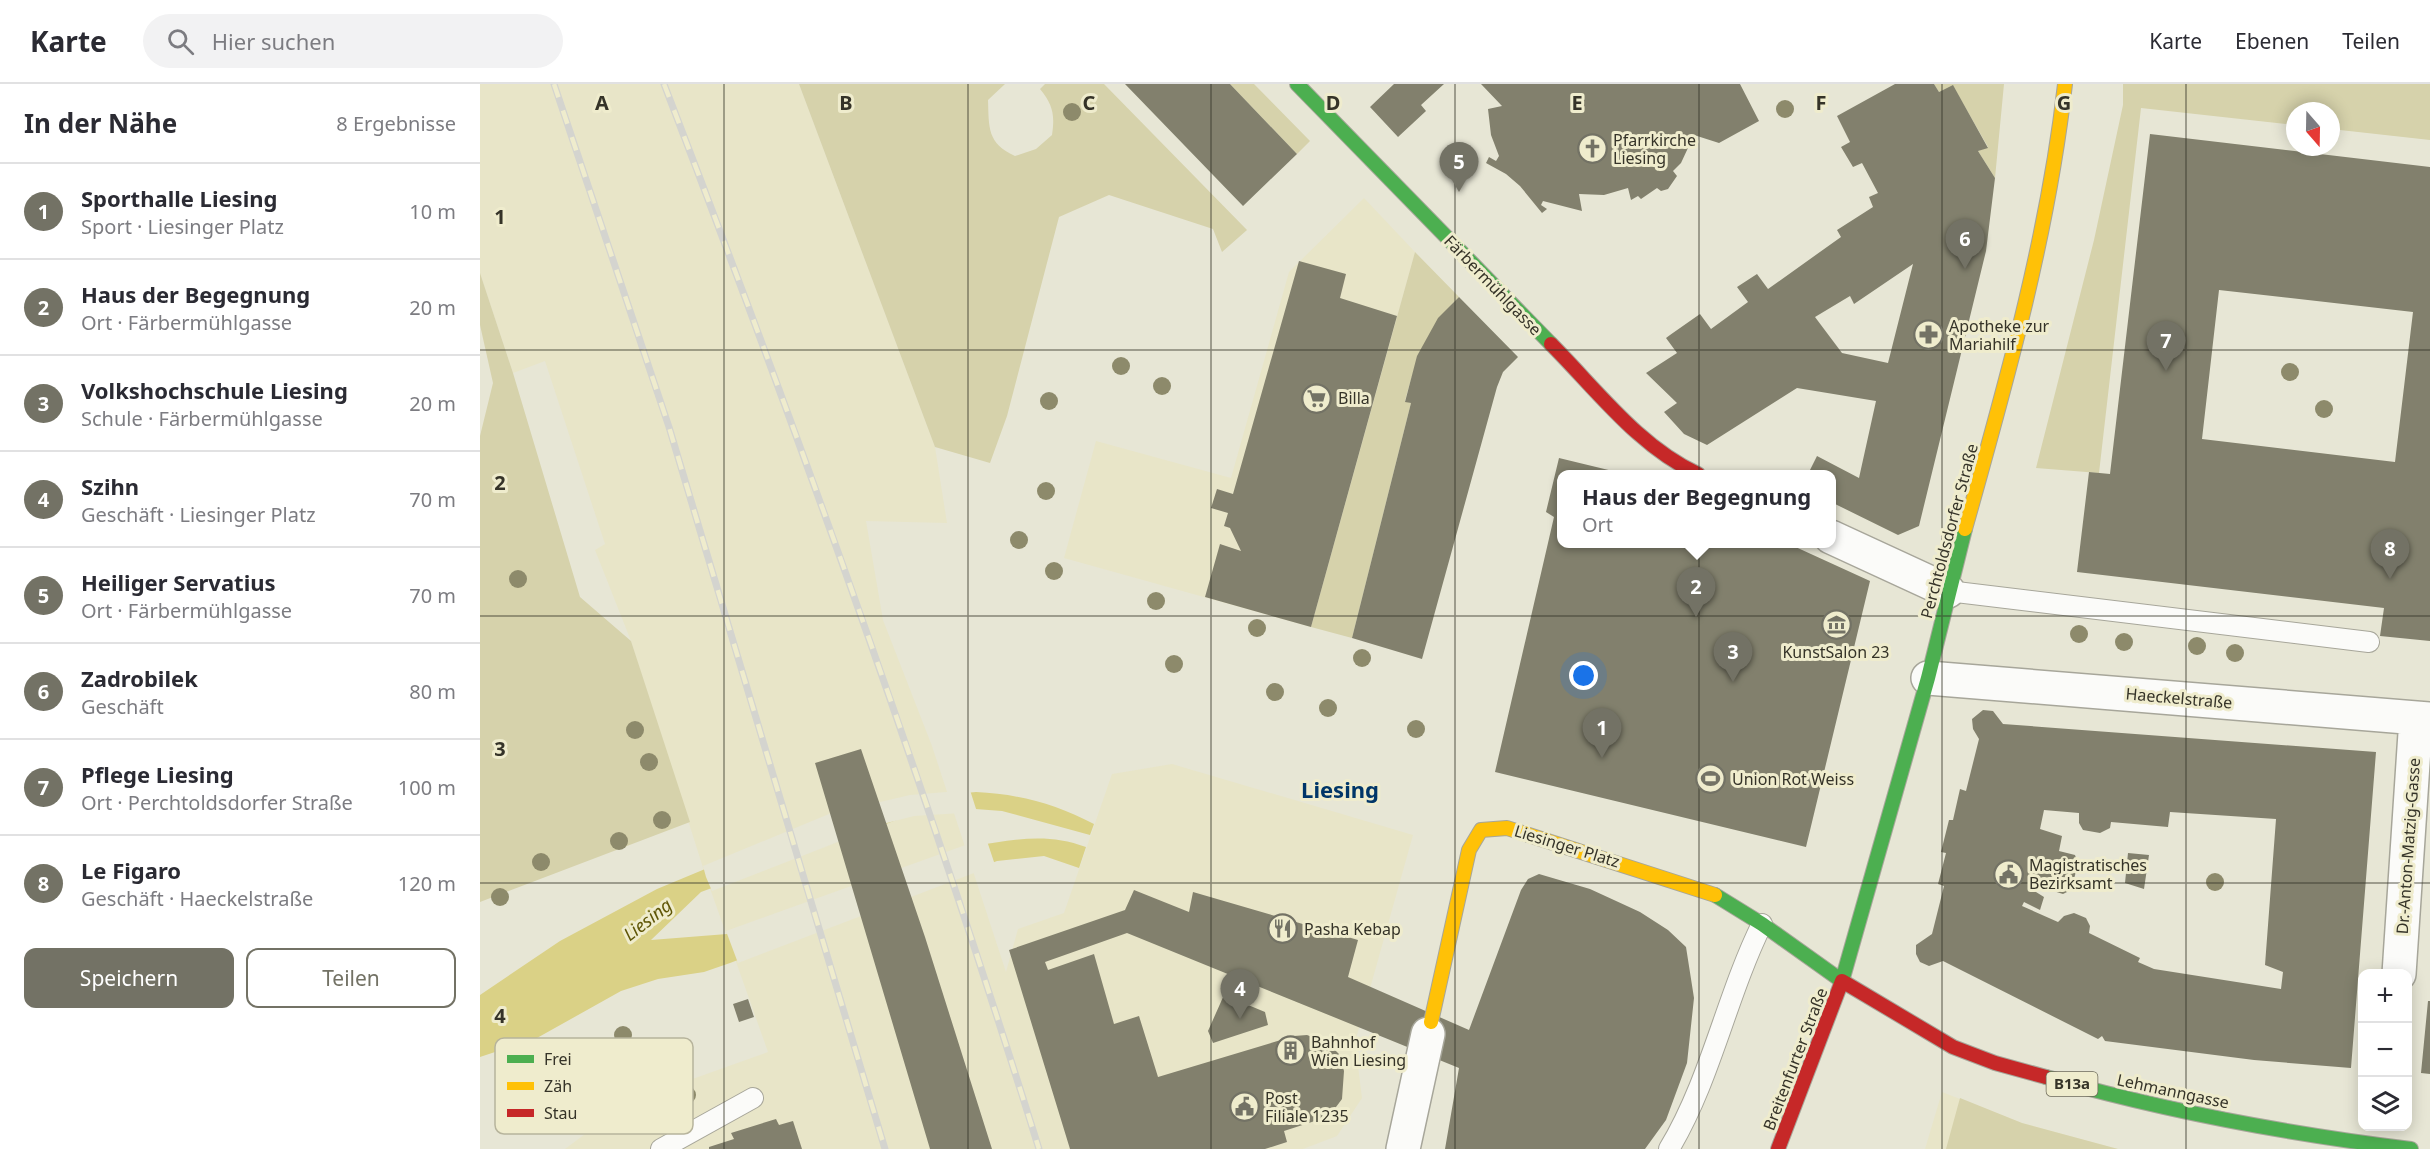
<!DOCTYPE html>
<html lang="de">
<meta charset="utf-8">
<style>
:root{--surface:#fff;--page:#f2f2f3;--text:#2b2b33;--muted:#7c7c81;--line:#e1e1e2;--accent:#737265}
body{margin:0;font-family:"Noto Sans",sans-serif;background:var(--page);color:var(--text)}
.controls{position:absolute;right:18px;bottom:18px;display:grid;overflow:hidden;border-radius:12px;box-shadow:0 3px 15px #0003}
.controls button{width:54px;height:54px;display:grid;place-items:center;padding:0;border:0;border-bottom:2px solid var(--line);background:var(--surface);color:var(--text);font:30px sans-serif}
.compass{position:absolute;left:1806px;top:18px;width:54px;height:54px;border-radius:50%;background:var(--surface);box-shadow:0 3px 15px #0003;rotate:160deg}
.you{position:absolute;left:1104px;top:592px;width:21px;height:21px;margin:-15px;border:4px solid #fff;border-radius:50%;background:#1a73e8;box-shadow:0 0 0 9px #1a73e833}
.badge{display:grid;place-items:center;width:39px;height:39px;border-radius:50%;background:var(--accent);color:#fff;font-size:20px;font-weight:700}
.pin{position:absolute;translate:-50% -50px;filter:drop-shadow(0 2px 3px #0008)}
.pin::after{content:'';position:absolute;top:32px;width:21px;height:18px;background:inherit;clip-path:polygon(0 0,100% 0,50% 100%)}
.popup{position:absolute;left:1077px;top:386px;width:279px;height:78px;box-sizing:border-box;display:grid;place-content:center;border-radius:12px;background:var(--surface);filter:drop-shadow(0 2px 4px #0005);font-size:20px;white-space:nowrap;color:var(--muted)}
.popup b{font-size:22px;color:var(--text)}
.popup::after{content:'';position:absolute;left:50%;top:100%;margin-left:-12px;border:12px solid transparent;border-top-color:var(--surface)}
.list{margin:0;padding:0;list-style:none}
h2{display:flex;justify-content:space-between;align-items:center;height:78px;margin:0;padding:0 24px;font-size:26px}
h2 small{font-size:20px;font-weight:400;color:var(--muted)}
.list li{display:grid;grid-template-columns:39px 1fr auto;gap:18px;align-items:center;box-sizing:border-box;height:96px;padding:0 24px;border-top:2px solid var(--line)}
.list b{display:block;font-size:22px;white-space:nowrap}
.list p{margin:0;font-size:20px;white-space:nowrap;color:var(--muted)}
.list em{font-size:20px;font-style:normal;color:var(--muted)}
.actions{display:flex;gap:12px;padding:18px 24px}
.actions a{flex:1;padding:14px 0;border:2px solid var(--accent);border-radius:12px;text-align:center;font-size:21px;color:var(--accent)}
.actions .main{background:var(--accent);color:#fff}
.icon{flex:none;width:33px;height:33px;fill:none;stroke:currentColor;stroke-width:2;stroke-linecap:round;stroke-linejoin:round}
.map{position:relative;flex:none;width:1950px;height:1065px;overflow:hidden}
header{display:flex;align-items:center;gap:36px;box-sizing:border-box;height:84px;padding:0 30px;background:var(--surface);border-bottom:2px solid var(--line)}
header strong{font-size:28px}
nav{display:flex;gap:33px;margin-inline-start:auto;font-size:21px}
.search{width:420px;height:54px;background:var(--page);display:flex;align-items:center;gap:15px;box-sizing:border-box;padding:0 21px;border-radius:33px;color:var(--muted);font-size:22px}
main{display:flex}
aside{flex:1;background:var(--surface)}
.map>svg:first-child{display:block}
</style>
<header>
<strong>Karte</strong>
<div class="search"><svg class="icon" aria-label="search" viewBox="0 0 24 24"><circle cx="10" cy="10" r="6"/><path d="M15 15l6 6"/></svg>Hier suchen</div>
<nav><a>Karte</a><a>Ebenen</a><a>Teilen</a></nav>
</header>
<main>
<aside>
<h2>In der Nähe<small>8 Ergebnisse</small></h2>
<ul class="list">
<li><span class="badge">1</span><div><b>Sporthalle Liesing</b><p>Sport · Liesinger Platz</p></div><em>10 m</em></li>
<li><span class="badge">2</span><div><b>Haus der Begegnung</b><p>Ort · Färbermühlgasse</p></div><em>20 m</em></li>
<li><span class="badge">3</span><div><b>Volkshochschule Liesing</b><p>Schule · Färbermühlgasse</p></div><em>20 m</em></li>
<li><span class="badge">4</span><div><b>Szihn</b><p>Geschäft · Liesinger Platz</p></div><em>70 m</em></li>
<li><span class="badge">5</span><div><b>Heiliger Servatius</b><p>Ort · Färbermühlgasse</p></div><em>70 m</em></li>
<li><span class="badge">6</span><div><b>Zadrobilek</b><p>Geschäft</p></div><em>80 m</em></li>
<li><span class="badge">7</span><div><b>Pflege Liesing</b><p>Ort · Perchtoldsdorfer Straße</p></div><em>100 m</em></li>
<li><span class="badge">8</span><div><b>Le Figaro</b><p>Geschäft · Haeckelstraße</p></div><em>120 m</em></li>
</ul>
<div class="actions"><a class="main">Speichern</a><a>Teilen</a></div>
</aside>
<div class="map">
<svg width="1950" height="1065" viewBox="0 0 1950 1065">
<rect width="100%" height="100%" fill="#e7e6d5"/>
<path fill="#e8e5c8" d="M 0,0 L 319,0 L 455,363 L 467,439 L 386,437 L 403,536 L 452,662 L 526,888 L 538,845 L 584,829 L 632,690 L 692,680 L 933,751 L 875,958 L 882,1014 L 857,1052 L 823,1065 L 85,1065 L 148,1018 L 288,968 L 226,793 L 151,557 L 115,466 L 125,460 L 65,277 L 33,289 L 0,189 Z
M 884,114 L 935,168 L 831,543 L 584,474 L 616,357 L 751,394 L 809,188 Z
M 1462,1008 L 1542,1039 L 1638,1065 L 1445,1065 Z"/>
<path fill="#d6d2ab" d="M 319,0 L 525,0 L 508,16 C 509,44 507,59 535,72 L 556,65 L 572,51 C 575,31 573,21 560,5 L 565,0 L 624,0 L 767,146 L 742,168 L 733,145 L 629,111 L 579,133 L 527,332 L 510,379 L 455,363 Z
M 750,0 L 774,0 L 830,57 L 817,70 Z
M 1454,0 L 1524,0 L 1515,94 L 1498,67 L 1508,63 L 1473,2 L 1459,8 Z
M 1643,0 L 1950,0 L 1950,56 L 1851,45 L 1851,27 L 1815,27 L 1815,41 L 1661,24 L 1619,389 L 1556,384 L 1614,156 L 1643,21 Z
M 935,168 L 979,213 C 946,246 937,273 925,317 L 931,319 L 872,554 L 831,543 Z
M 0,189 L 33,289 L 100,513 L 151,557 L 210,738 L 0,818 L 0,352 L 13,299 L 0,241 Z
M 1480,1014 L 1542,1039 L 1638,1065 L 1466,1065 Z"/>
<path fill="#dad186" d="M 496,708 C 539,710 576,720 614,740 L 610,751 L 522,727 L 482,724 L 433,730 L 221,808 L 171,856 L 247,850 L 492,762 C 534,756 566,748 606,763 L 599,784 L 564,772 L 517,777 L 250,879 L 224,888 L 178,895 L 141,907 L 57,954 L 0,973 L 0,911 L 80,857 L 177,805 L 350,733 L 431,714 Z"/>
<path fill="#e7e6d5" d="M 490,706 L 497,728 L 434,732 L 407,739 L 232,807 L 226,793 L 223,782 L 349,730 L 430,711 Z
M 507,757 L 515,781 L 258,879 L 246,847 L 491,759 Z"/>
<path fill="#82806d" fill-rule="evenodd" d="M 645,0 L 750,0 L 817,70 L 763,122 Z
M 914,0 L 964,0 L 941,21 L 946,27 L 918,53 L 890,23 Z
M 1001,0 L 1260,0 L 1279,37 L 1239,59 L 1214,51 L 1201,79 L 1193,87 L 1197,92 L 1188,105 L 1181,107 L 1177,104 L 1161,115 L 1158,112 L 1151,116 L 1148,104 L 1124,111 L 1099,110 L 1102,127 L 1063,117 L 1061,121 L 1067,125 L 1062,129 L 1040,102 L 1026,90 L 1006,79 L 1009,73 L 1016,77 L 1019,72 L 1011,51 L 1008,25 L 1022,22 Z
M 1415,0 L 1454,0 L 1459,8 L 1473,1 L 1508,64 L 1498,67 L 1515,94 L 1506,167 L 1439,442 L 1418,451 L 1351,418 L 1351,390 L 1328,390 L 1337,372 L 1379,394 L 1396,317 L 1317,304 L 1227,361 L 1204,350 L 1184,328 L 1197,319 L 1166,289 L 1197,269 L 1186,254 L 1190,251 L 1220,230 L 1231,245 L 1268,218 L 1257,203 L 1277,190 L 1288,205 L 1361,153 L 1357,146 L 1393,123 L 1389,113 L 1398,109 L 1382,79 L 1373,83 L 1361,63 L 1370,58 L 1357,32 ZM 1433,180 L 1408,279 L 1362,269 L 1335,233 L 1370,212 L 1374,220 Z
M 1670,50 L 1950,83 L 1950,557 L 1900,552 L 1904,524 L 1597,488 L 1609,388 L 1630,390 ZM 1739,206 L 1933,228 L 1915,378 L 1722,355 Z
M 819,177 L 866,190 L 860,214 L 917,232 L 831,543 L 725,513 L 740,460 L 761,467 L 750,444 L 744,442 L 748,429 L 731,424 L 737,405 L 753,410 Z
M 979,213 L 1038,273 L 1023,288 L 1017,303 L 942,575 L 872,554 L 931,319 L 925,318 L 937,272 L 958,234 Z
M 1079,374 L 1145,390 L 1081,390 L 1081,460 L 1309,460 L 1390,497 L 1326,763 L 1015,688 L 1074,433 L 1066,428 Z
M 1503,626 L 1513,627 L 1523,640 L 1896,668 L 1871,984 L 1774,976 L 1625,957 L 1622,952 L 1618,955 L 1463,877 L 1449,882 L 1440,878 L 1436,870 L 1436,861 L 1452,850 L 1464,802 L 1458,800 L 1466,769 L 1461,768 L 1469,736 L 1473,736 L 1480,705 L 1486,707 L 1499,655 L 1493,645 L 1492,635 ZM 1564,726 L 1599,729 L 1599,739 L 1603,746 L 1620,749 L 1630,744 L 1631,738 L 1688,743 L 1690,728 L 1796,735 L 1785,881 L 1803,888 L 1801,905 L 1674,885 L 1658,878 L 1660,874 L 1609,849 L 1610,842 L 1606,834 L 1594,829 L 1584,832 L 1578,838 L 1542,822 L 1544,818 L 1560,826 L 1564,813 L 1551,805 L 1554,801 L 1583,810 L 1591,806 L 1598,780 L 1595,771 L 1579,767 L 1582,752 L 1560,745 Z
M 381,665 L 445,853 L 512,1065 L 450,1065 L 335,679 Z
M 1648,769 L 1669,771 L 1664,805 L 1645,799 Z
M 1059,790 L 1110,805 L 1160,828 L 1188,846 L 1206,863 L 1214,914 L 1207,979 L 1186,1036 L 1165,1065 L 965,1065 L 979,984 L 647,849 L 565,878 L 568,886 L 614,870 L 634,940 L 659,932 L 678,993 L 814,952 L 827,951 L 848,959 L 859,970 L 864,987 L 862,1015 L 853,1027 L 841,1035 L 804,1047 L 807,1058 L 785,1065 L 590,1065 L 529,866 L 645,826 L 654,806 L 709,828 L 713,808 L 878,856 L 868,893 L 989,946 L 1041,806 L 1048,795 Z
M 744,911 L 785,928 L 788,941 L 733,959 L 728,947 Z
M 268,915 L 274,933 L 259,938 L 253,920 Z
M 1948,917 L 1950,917 L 1950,990 L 1941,989 Z
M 296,1035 L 299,1041 L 313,1037 L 322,1065 L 229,1065 L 229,1063 L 254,1055 L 251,1049 Z"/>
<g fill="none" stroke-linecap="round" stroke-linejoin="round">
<defs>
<path id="lane" d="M 1468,507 L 1889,558
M 181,1065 L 273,1014
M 1189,1065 C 1231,995 1246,913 1282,840"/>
<path id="street" d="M 1351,453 L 1468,507
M 1448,594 L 1950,635
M 1919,890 L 1936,634
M 923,1065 L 948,950"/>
<path id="fast" d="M 817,0 L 1071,260
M 1235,811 L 1282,840 L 1362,897 L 1448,594 L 1485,445
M 1566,993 C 1685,1027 1808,1050 1931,1065"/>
<path id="slow" d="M 1485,445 C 1526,299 1568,152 1585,0
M 951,938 L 989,766 L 1001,746 L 1027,744 L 1235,811"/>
<path id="jam" d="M 1071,260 C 1116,305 1159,363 1218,390
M 1298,1065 L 1362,897 L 1473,963 L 1515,979 L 1566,993"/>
</defs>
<use href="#lane" stroke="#a7a69a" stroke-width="22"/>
<use href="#street" stroke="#a7a69a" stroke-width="36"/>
<use href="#fast" stroke="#a7a69a" stroke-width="16"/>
<use href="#slow" stroke="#a7a69a" stroke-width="16"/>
<use href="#jam" stroke="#a7a69a" stroke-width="16"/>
<use href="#lane" stroke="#fbfbf9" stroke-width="20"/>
<use href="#street" stroke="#fbfbf9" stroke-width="33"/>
<use href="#fast" stroke="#4caf50" stroke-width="14"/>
<use href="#slow" stroke="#ffc107" stroke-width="14"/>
<use href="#jam" stroke="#c62828" stroke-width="14"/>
<defs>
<path id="rail" d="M 74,0 L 189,343 L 405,1065
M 184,0 C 319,351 447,706 559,1065"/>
</defs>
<use href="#rail" stroke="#d4d4cf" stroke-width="7"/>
<use href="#rail" stroke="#efeccd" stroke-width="4.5" stroke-dasharray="14" stroke-linecap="butt"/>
</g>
<g fill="#8d8a6b">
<circle cx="1305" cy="25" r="9"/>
<circle cx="592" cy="28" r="9"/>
<circle cx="641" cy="282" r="9"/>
<circle cx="1810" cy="288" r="9"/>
<circle cx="682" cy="302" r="9"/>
<circle cx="569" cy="317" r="9"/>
<circle cx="1844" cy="325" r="9"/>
<circle cx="566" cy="407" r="9"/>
<circle cx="539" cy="456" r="9"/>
<circle cx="574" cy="487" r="9"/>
<circle cx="38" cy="495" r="9"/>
<circle cx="676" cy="517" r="9"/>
<circle cx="777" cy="544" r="9"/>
<circle cx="1599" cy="550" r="9"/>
<circle cx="1644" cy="558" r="9"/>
<circle cx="1717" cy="562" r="9"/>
<circle cx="1755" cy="569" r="9"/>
<circle cx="882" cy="574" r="9"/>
<circle cx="694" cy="580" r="9"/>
<circle cx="795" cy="608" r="9"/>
<circle cx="848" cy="624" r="9"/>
<circle cx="936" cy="645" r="9"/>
<circle cx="155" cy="646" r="9"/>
<circle cx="169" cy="678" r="9"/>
<circle cx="182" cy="736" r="9"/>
<circle cx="139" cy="757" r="9"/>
<circle cx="61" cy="778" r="9"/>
<circle cx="1735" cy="798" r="9"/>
<circle cx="20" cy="813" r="9"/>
<circle cx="143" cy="951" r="9"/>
<circle cx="52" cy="1005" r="9"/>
<circle cx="207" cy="1011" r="9"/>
<circle cx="186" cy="1023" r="9"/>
</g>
<path fill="none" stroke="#353328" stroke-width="1.5" stroke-opacity="0.55" d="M 244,0 L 244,1065M 488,0 L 488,1065M 731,0 L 731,1065M 975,0 L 975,1065M 1219,0 L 1219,1065M 1462,0 L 1462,1065M 1706,0 L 1706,1065M 0,266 L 1950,266M 0,532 L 1950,532M 0,799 L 1950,799"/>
<defs>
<symbol id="church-ring" viewBox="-11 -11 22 22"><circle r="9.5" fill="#efeccd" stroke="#737265" stroke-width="1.5"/><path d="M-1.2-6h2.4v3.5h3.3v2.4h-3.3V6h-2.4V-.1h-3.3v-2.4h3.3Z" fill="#737265"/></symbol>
<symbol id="pharmacy-ring" viewBox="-11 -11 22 22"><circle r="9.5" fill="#efeccd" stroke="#737265" stroke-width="1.5"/><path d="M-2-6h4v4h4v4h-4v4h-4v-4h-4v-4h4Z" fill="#737265"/></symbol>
<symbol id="supermarket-ring" viewBox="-11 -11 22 22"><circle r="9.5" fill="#efeccd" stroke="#737265" stroke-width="1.5"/><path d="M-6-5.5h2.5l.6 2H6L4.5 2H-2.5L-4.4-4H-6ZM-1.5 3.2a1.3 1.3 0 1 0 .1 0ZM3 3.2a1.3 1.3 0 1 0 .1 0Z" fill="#737265"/></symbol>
<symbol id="museum-ring" viewBox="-11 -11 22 22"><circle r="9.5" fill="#efeccd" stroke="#737265" stroke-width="1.5"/><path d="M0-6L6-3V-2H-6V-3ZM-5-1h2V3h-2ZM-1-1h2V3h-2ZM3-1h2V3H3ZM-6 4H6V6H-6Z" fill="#737265"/></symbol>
<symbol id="stadium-ring" viewBox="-11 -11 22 22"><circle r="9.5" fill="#efeccd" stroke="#737265" stroke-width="1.5"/><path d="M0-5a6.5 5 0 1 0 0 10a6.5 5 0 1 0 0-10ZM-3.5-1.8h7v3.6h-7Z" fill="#737265"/></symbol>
<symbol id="civic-ring" viewBox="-11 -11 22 22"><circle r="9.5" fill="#efeccd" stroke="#737265" stroke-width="1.5"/><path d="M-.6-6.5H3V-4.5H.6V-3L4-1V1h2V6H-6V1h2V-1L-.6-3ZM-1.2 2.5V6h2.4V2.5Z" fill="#737265"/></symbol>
<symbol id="restaurant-ring" viewBox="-11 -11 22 22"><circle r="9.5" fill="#efeccd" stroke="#737265" stroke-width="1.5"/><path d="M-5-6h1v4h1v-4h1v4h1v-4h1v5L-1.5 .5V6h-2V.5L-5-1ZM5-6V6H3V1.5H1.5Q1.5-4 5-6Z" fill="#737265"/></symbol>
<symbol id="building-ring" viewBox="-11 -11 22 22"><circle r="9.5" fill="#efeccd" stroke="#737265" stroke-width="1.5"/><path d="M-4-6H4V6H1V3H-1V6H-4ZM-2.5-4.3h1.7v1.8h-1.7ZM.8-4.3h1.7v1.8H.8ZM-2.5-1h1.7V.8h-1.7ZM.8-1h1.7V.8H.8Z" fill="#737265"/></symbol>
</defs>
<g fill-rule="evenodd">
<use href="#church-ring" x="1096" y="48" width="33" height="33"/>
<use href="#pharmacy-ring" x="1432" y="234" width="33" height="33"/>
<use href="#supermarket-ring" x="820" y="298" width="33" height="33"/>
<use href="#museum-ring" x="1340" y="524" width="33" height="33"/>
<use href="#stadium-ring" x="1214" y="678" width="33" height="33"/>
<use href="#civic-ring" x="1512" y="774" width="33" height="33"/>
<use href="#restaurant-ring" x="786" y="828" width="33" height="33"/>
<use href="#building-ring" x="794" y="950" width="33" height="33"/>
<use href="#civic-ring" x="748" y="1006" width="33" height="33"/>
</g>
<g text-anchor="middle" stroke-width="6" stroke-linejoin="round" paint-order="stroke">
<rect fill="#efeccd" stroke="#6d6a5a" stroke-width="1.5" x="1566.5" y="988" width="51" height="24" rx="4.5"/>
<g font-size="15" font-weight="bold" fill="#353328">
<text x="1592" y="1005">B13a</text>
</g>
<g font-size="16" fill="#353328" stroke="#efeccd" text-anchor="start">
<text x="1133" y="62">Pfarrkirche<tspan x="1133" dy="18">Liesing</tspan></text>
<text x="1469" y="248">Apotheke zur<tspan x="1469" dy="18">Mariahilf</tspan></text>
<text x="858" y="320">Billa</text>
<text x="1356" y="574" text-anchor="middle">KunstSalon 23</text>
<text x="1252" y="701">Union Rot Weiss</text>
<text x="1549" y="787">Magistratisches<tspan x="1549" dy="18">Bezirksamt</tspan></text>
<text x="824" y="851">Pasha Kebap</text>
<text x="831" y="964">Bahnhof<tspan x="831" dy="18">Wien Liesing</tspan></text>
<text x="785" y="1020">Post<tspan x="785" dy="18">Filiale 1235</tspan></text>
</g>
<g font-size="16" fill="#353328" stroke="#efeccd">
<text transform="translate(1013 201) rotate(46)" y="6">Färbermühlgasse</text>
<text transform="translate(1469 447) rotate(-75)" y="6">Perchtoldsdorfer Straße</text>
<text transform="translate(1699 614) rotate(5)" y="6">Haeckelstraße</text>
<text transform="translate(1087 762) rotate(17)" y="6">Liesinger Platz</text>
<text transform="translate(1928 762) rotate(-86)" y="6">Dr.-Anton-Matzig-Gasse</text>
<text transform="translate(1315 975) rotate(-69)" y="6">Breitenfurter Straße</text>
<text transform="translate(1693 1007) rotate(12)" y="6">Lehmanngasse</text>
</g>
<g font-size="18" font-style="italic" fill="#5f5606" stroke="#efeccd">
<text transform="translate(168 836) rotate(-38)" y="6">Liesing</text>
</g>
<g font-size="22" font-weight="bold" fill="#013668" stroke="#efeccd">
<text x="860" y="714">Liesing</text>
</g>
</g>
<rect x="15" y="954" width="198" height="96" rx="9" fill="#efeccd" stroke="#b7b49c" stroke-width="1.5"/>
<rect x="27" y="971" width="27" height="8" fill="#4caf50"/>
<rect x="27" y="998" width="27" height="8" fill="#ffc107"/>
<rect x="27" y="1025" width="27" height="8" fill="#c62828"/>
<g font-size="16" fill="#353328">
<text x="64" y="981">Frei</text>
<text x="64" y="1008">Zäh</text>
<text x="64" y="1035">Stau</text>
</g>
<g font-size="20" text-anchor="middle" font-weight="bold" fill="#353328" stroke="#efeccd" stroke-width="6" stroke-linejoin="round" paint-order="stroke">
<text x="122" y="26">A</text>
<text x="366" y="26">B</text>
<text x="609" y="26">C</text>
<text x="853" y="26">D</text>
<text x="1097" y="26">E</text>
<text x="1341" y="26">F</text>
<text x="1584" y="26">G</text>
<text x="20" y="140">1</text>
<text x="20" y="406">2</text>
<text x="20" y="672">3</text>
<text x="20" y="939">4</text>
</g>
</svg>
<div class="controls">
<button>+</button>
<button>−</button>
<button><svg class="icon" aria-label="layers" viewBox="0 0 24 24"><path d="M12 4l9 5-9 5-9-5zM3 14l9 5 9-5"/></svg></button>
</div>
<svg class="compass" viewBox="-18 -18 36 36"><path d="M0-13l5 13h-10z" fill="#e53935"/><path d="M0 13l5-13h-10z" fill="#7c7c81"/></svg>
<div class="you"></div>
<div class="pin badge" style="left:1122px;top:674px">1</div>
<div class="pin badge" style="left:1216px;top:533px">2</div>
<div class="popup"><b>Haus der Begegnung</b>Ort</div>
<div class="pin badge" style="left:1253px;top:598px">3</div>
<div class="pin badge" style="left:760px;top:935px">4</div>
<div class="pin badge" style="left:979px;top:108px">5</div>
<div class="pin badge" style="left:1485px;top:185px">6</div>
<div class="pin badge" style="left:1686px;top:287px">7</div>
<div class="pin badge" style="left:1910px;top:495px">8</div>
</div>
</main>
